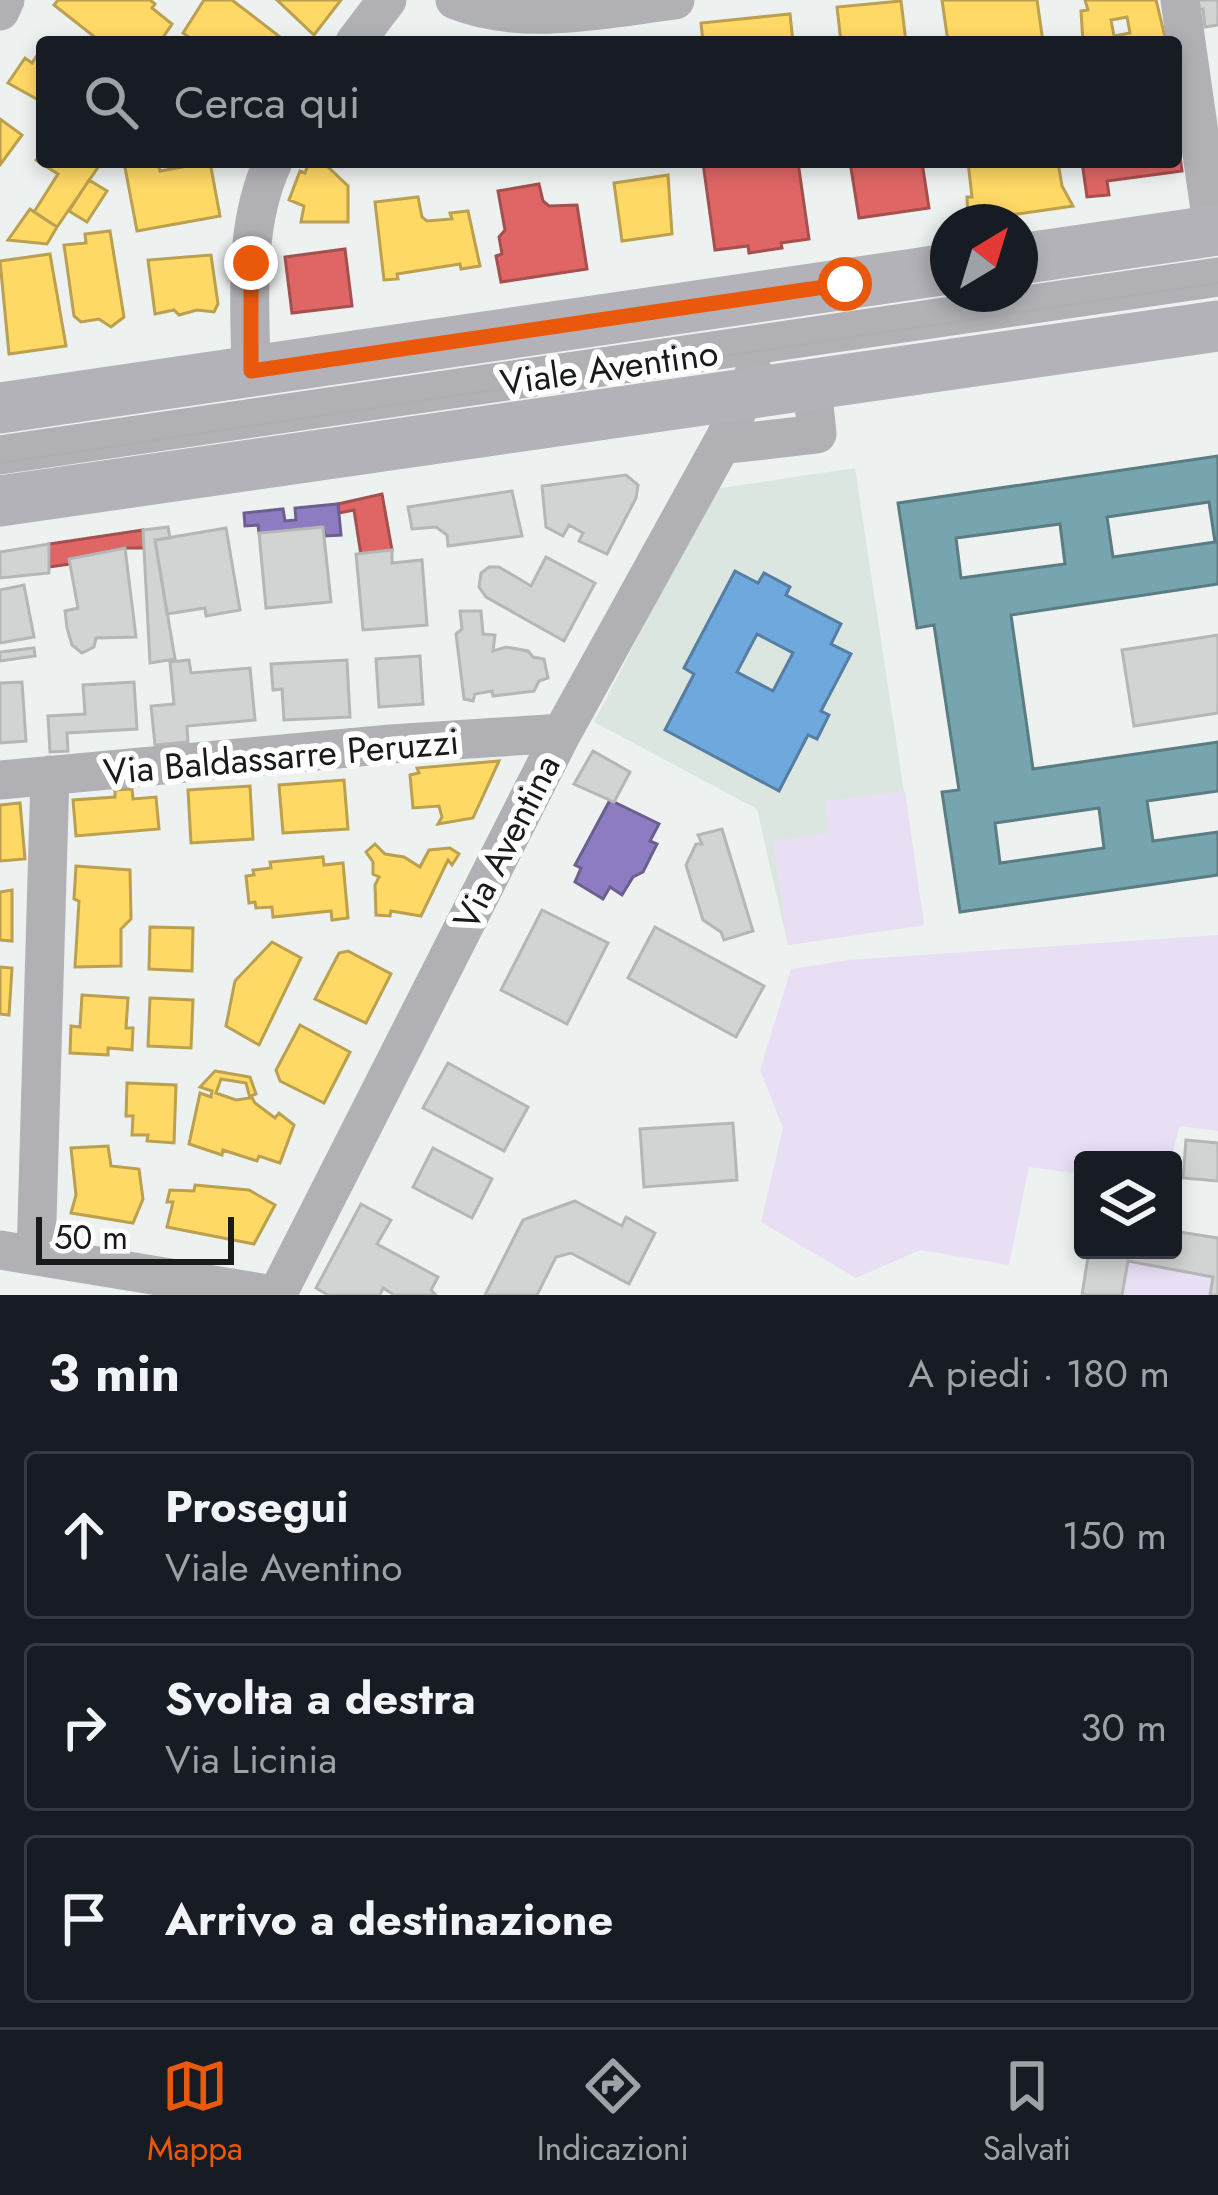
<!DOCTYPE html>
<html lang="it">
<meta charset="utf-8">
<style>
:root{--surface:#171b24;--page:#242831;--text:#f1f3f6;--muted:#9ea1a6;--line:#363941;--accent:#ea580c}
body{margin:0;font-family:Jost,sans-serif;background:var(--page);color:var(--text)}
.controls{position:absolute;right:36px;bottom:36px;display:grid;overflow:hidden;border-radius:12px;box-shadow:0 6px 18px #0003}
.controls button{width:108px;height:108px;display:grid;place-items:center;padding:0;border:0;border-bottom:3px solid var(--line);background:var(--surface);color:var(--text);font:60px sans-serif}
.compass{position:absolute;left:930px;top:204px;width:108px;height:108px;border-radius:50%;background:var(--surface);box-shadow:0 6px 18px #0003;rotate:38deg}
.scale{position:absolute;left:36px;bottom:30px;width:198px;box-sizing:border-box;padding-left:12px;border:6px solid #181b1a;border-top:0;font-size:33px;line-height:42px;white-space:nowrap;color:#181b1a;-webkit-text-stroke:9px #fff;paint-order:stroke}
.stop{position:absolute;width:36px;height:36px;margin:-27px;border:9px solid #ea580c;border-radius:50%;background:#fff}
.stop.end{background:#ea580c;border-color:#fff;box-shadow:0 3px 12px #0008}
.list{margin:0;padding:0;list-style:none}
h2{display:flex;justify-content:space-between;align-items:center;height:156px;margin:0;padding:0 48px;font-size:51px}
h2 small{font-size:39px;font-weight:400;color:var(--muted)}
.list li{display:grid;grid-template-columns:78px 1fr auto;gap:36px;align-items:center;box-sizing:border-box;height:168px;margin:0 24px 24px;padding:0 24px;border:3px solid var(--line);border-radius:12px}
.list b{display:block;font-size:45px;white-space:nowrap}
.list p{margin:0;font-size:39px;white-space:nowrap;color:var(--muted)}
.list em{font-size:39px;font-style:normal;color:var(--muted)}
.icon{flex:none;width:66px;height:66px;fill:none;stroke:currentColor;stroke-width:2;stroke-linecap:round;stroke-linejoin:round}
.map{position:relative;flex:none;width:1218px;height:1295px;overflow:hidden}
.search{position:absolute;background:var(--surface);box-shadow:0 6px 18px #0003;left:36px;right:36px;top:36px;height:132px;display:flex;align-items:center;gap:30px;box-sizing:border-box;padding:0 42px;border-radius:12px;color:var(--muted);font-size:45px}
.sheet{height:732px;background:var(--surface)}
nav{display:flex;justify-content:space-around;align-items:center;box-sizing:border-box;height:168px;border-top:3px solid var(--line);background:var(--surface);font-size:33px;color:var(--muted)}
nav a{display:grid;justify-items:center;gap:6px}
nav .on{color:var(--accent)}
.map>svg:first-child{display:block}
</style>
<div class="map">
<svg width="1218" height="1295" viewBox="0 0 1218 1295">
<rect width="100%" height="100%" fill="#edf1ef"/>
<path fill="#dbe6e0" d="M 855,468 L 924,925 L 788,945 L 757,809 L 594,722 L 715,489 Z"/>
<path fill="#e8dff5" d="M 905,791 L 924,925 L 788,945 L 773,841 L 829,833 L 825,801 Z
M 1218,935 L 1218,1131 L 1180,1126 L 1170,1160 L 1083,1160 L 1083,1174 L 1029,1167 L 1009,1265 L 920,1250 L 856,1278 L 761,1222 L 783,1128 L 760,1070 L 791,969 L 848,960 Z
M 1128,1261 L 1213,1277 L 1210,1295 L 1122,1295 Z"/>
<path fill="#ffd966" stroke="#baa04f" stroke-width="3" fill-rule="evenodd" d="M 58,0 L 150,0 L 155,4 L 152,8 L 172,24 L 160,42 L 101,42 L 54,5 Z
M 204,0 L 232,0 L 284,40 L 196,42 L 183,33 Z
M 277,0 L 341,0 L 314,35 Z
M 942,0 L 1037,0 L 1043,42 L 948,42 Z
M 1085,0 L 1156,0 L 1166,41 L 1083,42 L 1081,11 L 1088,10 ZM 1127,17 L 1130,33 L 1114,36 L 1111,20 Z
M 901,1 L 906,42 L 841,42 L 837,7 Z
M 790,14 L 793,42 L 703,42 L 701,23 Z
M 42,48 L 42,102 L 8,83 L 25,58 L 32,63 Z
M 0,119 L 22,135 L 0,165 Z
M 42,152 L 42,162 L 101,163 L 57,227 L 34,212 L 58,174 L 36,160 Z
M 124,162 L 158,162 L 160,171 L 210,162 L 220,216 L 137,231 Z
M 309,162 L 327,166 L 348,186 L 348,222 L 301,222 L 304,206 L 289,200 L 300,171 L 305,173 Z
M 968,162 L 1058,162 L 1062,186 L 1073,206 L 968,221 L 967,197 L 972,197 Z
M 668,175 L 672,234 L 622,241 L 614,183 Z
M 89,180 L 107,191 L 87,222 L 69,211 Z
M 418,197 L 422,217 L 427,221 L 452,219 L 450,213 L 468,211 L 480,266 L 461,269 L 460,264 L 397,274 L 398,279 L 384,280 L 375,202 Z
M 30,209 L 57,227 L 47,244 L 8,240 Z
M 110,231 L 124,317 L 111,327 L 99,319 L 81,322 L 74,316 L 64,245 L 86,243 L 85,234 Z
M 50,254 L 66,346 L 9,354 L 0,261 Z
M 211,255 L 218,304 L 214,312 L 197,310 L 179,315 L 174,310 L 155,314 L 148,260 Z
M 499,761 L 473,818 L 438,824 L 442,817 L 439,806 L 413,808 L 410,775 L 419,773 L 417,768 Z
M 344,780 L 348,829 L 283,833 L 279,785 Z
M 250,786 L 253,839 L 191,843 L 188,790 Z
M 132,789 L 133,799 L 156,797 L 159,829 L 76,836 L 73,800 L 115,797 L 115,790 Z
M 20,803 L 25,859 L 0,861 L 0,805 Z
M 375,844 L 385,854 L 404,857 L 420,867 L 429,850 L 450,848 L 459,854 L 452,865 L 448,860 L 421,916 L 391,911 L 390,916 L 376,915 L 375,885 L 379,877 L 373,874 L 373,862 L 366,852 Z
M 323,857 L 324,865 L 343,863 L 348,918 L 332,920 L 331,911 L 273,917 L 272,907 L 256,908 L 255,902 L 249,903 L 246,876 L 254,875 L 253,870 L 271,868 L 270,862 Z
M 76,866 L 130,870 L 131,919 L 121,929 L 121,966 L 75,967 L 79,901 L 74,899 Z
M 12,890 L 12,941 L 0,940 L 0,892 Z
M 150,927 L 193,928 L 192,971 L 149,969 Z
M 272,942 L 301,958 L 259,1045 L 226,1026 L 235,981 Z
M 348,951 L 391,974 L 366,1023 L 315,999 L 339,953 Z
M 0,967 L 12,968 L 9,1015 L 0,1014 Z
M 82,995 L 128,998 L 126,1028 L 133,1028 L 132,1050 L 108,1048 L 108,1055 L 70,1053 L 71,1026 L 80,1027 Z
M 150,998 L 193,1000 L 191,1048 L 148,1046 Z
M 300,1025 L 350,1052 L 324,1103 L 280,1081 L 276,1070 Z
M 215,1071 L 250,1077 L 256,1094 L 251,1096 L 255,1103 L 275,1118 L 279,1113 L 294,1125 L 280,1163 L 259,1156 L 257,1161 L 223,1150 L 222,1155 L 189,1144 L 200,1093 L 211,1097 L 212,1091 L 200,1087 ZM 221,1079 L 246,1083 L 250,1098 L 236,1100 L 216,1093 Z
M 127,1083 L 176,1085 L 174,1143 L 147,1141 L 148,1135 L 132,1135 L 133,1116 L 126,1116 Z
M 108,1146 L 111,1166 L 139,1169 L 143,1199 L 133,1223 L 71,1213 L 76,1195 L 71,1148 Z
M 195,1185 L 249,1190 L 275,1205 L 254,1244 L 167,1227 L 173,1202 L 167,1202 L 170,1190 L 194,1191 Z"/>
<path fill="#e06666" stroke="#a4504f" stroke-width="3" d="M 1176,128 L 1182,171 L 1107,181 L 1109,195 L 1087,197 L 1082,162 L 1176,162 Z
M 798,162 L 809,239 L 781,243 L 782,248 L 749,253 L 748,246 L 715,250 L 703,163 Z
M 850,162 L 922,162 L 929,208 L 859,218 Z
M 539,184 L 543,201 L 549,206 L 577,205 L 587,269 L 501,282 L 496,256 L 502,254 L 499,237 L 505,230 L 498,191 Z
M 345,249 L 352,306 L 292,313 L 285,257 Z
M 382,494 L 392,550 L 361,555 L 354,510 L 339,513 L 338,504 Z
M 143,530 L 144,548 L 125,548 L 69,559 L 70,564 L 49,567 L 49,544 Z"/>
<path fill="#8e7cc3" stroke="#6b5f90" stroke-width="3" d="M 338,504 L 341,535 L 325,536 L 323,527 L 259,533 L 258,525 L 245,526 L 244,513 L 283,509 L 285,521 L 296,520 L 295,508 Z
M 610,800 L 659,824 L 650,841 L 657,844 L 643,872 L 633,877 L 622,895 L 610,887 L 603,899 L 575,882 L 581,868 L 575,865 Z"/>
<path fill="#6fa8dc" stroke="#557ea2" stroke-width="3" fill-rule="evenodd" d="M 735,571 L 758,583 L 764,573 L 790,587 L 786,595 L 841,624 L 831,644 L 851,654 L 821,711 L 829,715 L 817,739 L 808,735 L 779,791 L 665,730 L 694,674 L 684,668 ZM 757,634 L 793,653 L 773,691 L 737,672 Z"/>
<path fill="#76a5af" stroke="#5a7c82" stroke-width="3" fill-rule="evenodd" d="M 1218,456 L 1218,584 L 1011,615 L 1033,769 L 1218,742 L 1218,791 L 1147,801 L 1153,841 L 1218,832 L 1218,875 L 960,912 L 942,792 L 959,790 L 934,625 L 917,628 L 898,503 ZM 1209,502 L 1215,542 L 1113,557 L 1107,517 ZM 1060,524 L 1065,564 L 961,578 L 956,538 ZM 1099,808 L 1104,848 L 1000,863 L 995,823 Z"/>
<path fill="#d2d4d3" stroke="#b4b7b5" stroke-width="3" d="M 1196,0 L 1218,0 L 1218,25 L 1205,27 L 1203,9 L 1197,10 Z
M 626,475 L 638,485 L 636,498 L 607,554 L 579,541 L 583,533 L 569,525 L 563,536 L 546,527 L 542,486 Z
M 512,491 L 522,536 L 448,546 L 447,535 L 436,527 L 412,529 L 408,507 Z
M 168,527 L 170,538 L 155,540 L 175,659 L 150,663 L 143,530 Z
M 323,527 L 331,602 L 266,608 L 259,533 Z
M 226,528 L 240,610 L 206,616 L 205,608 L 167,614 L 155,540 Z
M 49,544 L 49,573 L 0,578 L 0,552 Z
M 125,548 L 136,637 L 96,638 L 94,647 L 82,653 L 72,645 L 67,628 L 65,611 L 78,608 L 69,559 Z
M 392,550 L 392,563 L 422,560 L 427,625 L 363,630 L 356,554 Z
M 546,557 L 595,583 L 564,641 L 486,597 L 479,587 L 481,573 L 489,567 L 499,567 L 531,586 Z
M 24,585 L 34,637 L 0,643 L 0,590 Z
M 460,611 L 481,611 L 483,634 L 495,635 L 493,651 L 506,647 L 528,651 L 533,657 L 544,659 L 548,678 L 539,681 L 534,691 L 493,696 L 492,691 L 475,694 L 473,701 L 464,699 L 456,634 L 462,629 Z
M 1218,635 L 1218,713 L 1134,726 L 1122,650 Z
M 34,648 L 35,656 L 0,661 L 0,652 Z
M 420,656 L 423,704 L 379,707 L 376,659 Z
M 189,660 L 191,673 L 250,668 L 255,720 L 187,726 L 188,742 L 155,745 L 151,706 L 174,704 L 170,662 Z
M 347,660 L 350,717 L 284,720 L 282,689 L 273,690 L 271,664 Z
M 22,682 L 26,741 L 0,743 L 0,683 Z
M 134,682 L 137,729 L 67,733 L 68,751 L 50,752 L 48,716 L 85,714 L 83,685 Z
M 593,751 L 630,772 L 614,802 L 574,784 Z
M 722,829 L 753,931 L 724,940 L 721,932 L 703,920 L 686,865 L 696,844 L 702,844 L 698,835 Z
M 542,910 L 608,943 L 567,1024 L 501,990 Z
M 655,927 L 764,986 L 736,1037 L 628,978 Z
M 448,1063 L 528,1107 L 504,1151 L 423,1108 Z
M 733,1123 L 737,1180 L 644,1187 L 640,1129 Z
M 1186,1140 L 1218,1143 L 1218,1181 L 1183,1178 Z
M 433,1148 L 492,1179 L 472,1218 L 413,1187 Z
M 575,1201 L 622,1226 L 626,1217 L 655,1233 L 629,1284 L 571,1253 L 556,1257 L 537,1295 L 485,1295 L 523,1220 Z
M 361,1204 L 391,1220 L 377,1244 L 438,1277 L 431,1290 L 436,1295 L 394,1295 L 383,1288 L 380,1295 L 328,1295 L 316,1288 Z
M 1173,1231 L 1218,1238 L 1218,1295 L 1210,1295 L 1213,1277 L 1128,1261 L 1122,1295 L 1082,1295 L 1089,1250 L 1173,1250 Z"/>
<g fill="none" stroke-linecap="round" stroke-linejoin="round">
<path stroke="#b1b0b5" stroke-width="39" d="M 455,0 C 523,27 604,9 675,0
M 1180,0 L 1213,231
M 0,11 L 5,0
M 355,42 L 387,0
M 251,371 C 250,302 243,226 273,162
M 721,445 L 817,434 L 812,385
M 0,455 L 1218,277
M 0,780 L 391,744 L 562,733
M 0,1250 L 274,1295
M 36,1256 L 50,775
M 277,1295 L 562,733 L 725,438 L 754,374"/>
<path stroke="#b3b2b8" stroke-width="51" d="M 1020,259 L 1218,230
M 0,408 L 948,269
M 0,501 L 1218,326"/>
<path stroke="#aeafb1" stroke-width="3" d="M 0,463 L 1218,283"/>
</g>
<g fill="none" stroke-linecap="round" stroke-linejoin="round">
<path stroke="#ea580c" stroke-width="15" d="M 251,263 L 251,371 L 845,284"/>
</g>
<g text-anchor="middle" stroke-width="12" stroke-linejoin="round" paint-order="stroke">
<g font-size="36" fill="#181b1a" stroke="#fff">
<text transform="translate(609 367) rotate(-8)" y="13">Viale Aventino</text>
<text transform="translate(281 756) rotate(-5)" y="13">Via Baldassarre Peruzzi</text>
<text transform="translate(506 842) rotate(-63)" y="13">Via Aventina</text>
</g>
</g>
</svg>
<div class="controls">
<button><svg class="icon" aria-label="layers" viewBox="0 0 24 24"><path d="M12 4l9 5-9 5-9-5zM3 14l9 5 9-5"/></svg></button>
</div>
<svg class="compass" viewBox="-18 -18 36 36"><path d="M0-13l5 13h-10z" fill="#e53935"/><path d="M0 13l5-13h-10z" fill="#9ea1a6"/></svg>
<div class="scale">50 m</div>
<div class="stop" style="left:845px;top:284px"></div>
<div class="stop end" style="left:251px;top:263px"></div>
<div class="search"><svg class="icon" aria-label="search" viewBox="0 0 24 24"><circle cx="10" cy="10" r="6"/><path d="M15 15l6 6"/></svg>Cerca qui</div>
</div>
<section class="sheet">
<h2>3 min<small>A piedi · 180 m</small></h2>
<ul class="list">
<li><svg class="icon" aria-label="ahead" viewBox="0 0 24 24"><path d="M12 20V5M6 11l6-6 6 6"/></svg><div><b>Prosegui</b><p>Viale Aventino</p></div><em>150 m</em></li>
<li><svg class="icon" aria-label="right" viewBox="0 0 24 24"><path d="M7 20v-9h11M14 6l5 5-5 5"/></svg><div><b>Svolta a destra</b><p>Via Licinia</p></div><em>30 m</em></li>
<li><svg class="icon" aria-label="arrive" viewBox="0 0 24 24"><path d="M6 21V4h12l-3 4 3 4H6"/></svg><div><b>Arrivo a destinazione</b></div></li>
</ul>
</section>
<nav>
<a class="on"><svg class="icon" aria-label="map" viewBox="0 0 24 24"><path d="M3 6l6-2 6 2 6-2v14l-6 2-6-2-6 2zM9 4v14M15 6v14"/></svg>Mappa</a>
<a><svg class="icon" aria-label="directions" viewBox="0 0 24 24"><path d="M12 3l9 9-9 9-9-9zM9 14v-3h6M13 9l2 2-2 2"/></svg>Indicazioni</a>
<a><svg class="icon" aria-label="saved" viewBox="0 0 24 24"><path d="M7 4h10v16l-5-4-5 4z"/></svg>Salvati</a>
</nav>
